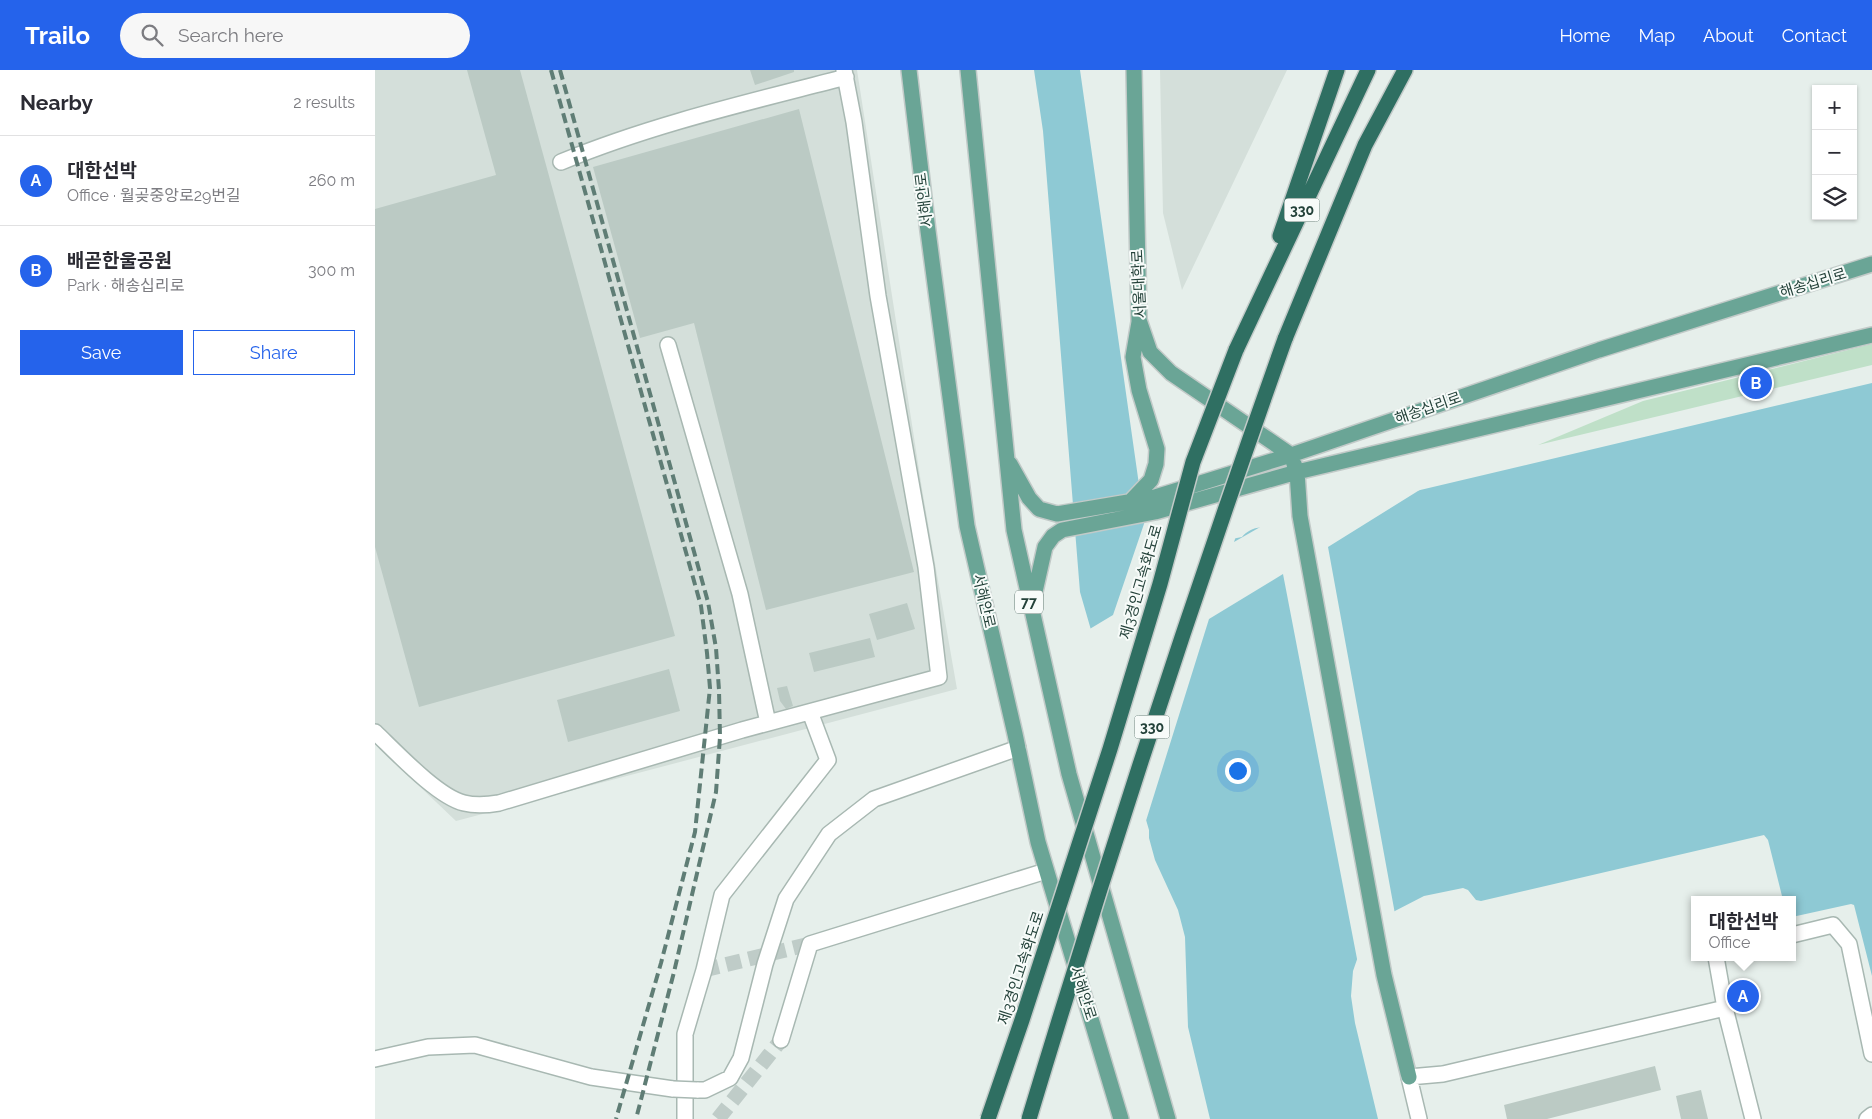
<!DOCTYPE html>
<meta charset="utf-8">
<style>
:root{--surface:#fff;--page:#f7f7f7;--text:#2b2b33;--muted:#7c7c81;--line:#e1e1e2;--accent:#2563eb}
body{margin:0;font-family:Raleway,"Noto Sans KR",sans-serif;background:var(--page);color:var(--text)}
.controls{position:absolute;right:15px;top:15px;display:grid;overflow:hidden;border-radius:0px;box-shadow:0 1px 4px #0004}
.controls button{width:45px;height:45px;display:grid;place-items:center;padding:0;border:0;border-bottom:1px solid var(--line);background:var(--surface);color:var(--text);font:25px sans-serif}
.you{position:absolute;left:862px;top:700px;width:18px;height:18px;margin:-12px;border:4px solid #fff;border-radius:50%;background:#1a73e8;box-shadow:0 0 0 8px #1a73e833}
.badge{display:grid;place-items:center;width:32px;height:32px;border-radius:50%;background:var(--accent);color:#fff;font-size:16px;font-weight:700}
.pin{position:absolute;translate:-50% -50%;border:2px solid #fff;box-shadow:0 1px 5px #0006}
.popup{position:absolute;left:1316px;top:826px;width:105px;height:65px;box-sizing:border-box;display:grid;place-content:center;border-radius:0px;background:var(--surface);filter:drop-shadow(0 1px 4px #0005);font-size:16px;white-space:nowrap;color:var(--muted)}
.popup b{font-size:19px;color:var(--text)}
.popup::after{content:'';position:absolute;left:50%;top:100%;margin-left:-10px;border:10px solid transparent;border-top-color:var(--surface)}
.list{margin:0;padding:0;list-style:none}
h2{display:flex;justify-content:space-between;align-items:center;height:65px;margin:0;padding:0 20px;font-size:21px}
h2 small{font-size:16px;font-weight:400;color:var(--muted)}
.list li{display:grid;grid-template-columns:32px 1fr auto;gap:15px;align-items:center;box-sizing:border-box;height:90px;padding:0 20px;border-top:1px solid var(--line)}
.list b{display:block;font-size:19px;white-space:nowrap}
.list p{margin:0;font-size:16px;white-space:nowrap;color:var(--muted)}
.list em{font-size:16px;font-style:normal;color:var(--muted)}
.actions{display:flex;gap:10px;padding:15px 20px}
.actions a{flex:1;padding:11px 0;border:1px solid var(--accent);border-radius:0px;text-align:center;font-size:18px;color:var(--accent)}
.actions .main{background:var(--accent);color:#fff}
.icon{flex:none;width:28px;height:28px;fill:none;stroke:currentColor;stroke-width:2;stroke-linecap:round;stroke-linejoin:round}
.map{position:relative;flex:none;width:1497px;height:1049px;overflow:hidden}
header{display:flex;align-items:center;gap:30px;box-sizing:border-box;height:70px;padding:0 25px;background:var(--accent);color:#fff}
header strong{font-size:24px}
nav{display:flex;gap:28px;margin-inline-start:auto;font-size:18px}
.search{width:350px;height:45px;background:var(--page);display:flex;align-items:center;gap:12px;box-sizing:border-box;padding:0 18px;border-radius:28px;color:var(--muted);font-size:19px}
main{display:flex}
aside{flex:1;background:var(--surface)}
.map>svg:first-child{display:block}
</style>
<header>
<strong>Trailo</strong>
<div class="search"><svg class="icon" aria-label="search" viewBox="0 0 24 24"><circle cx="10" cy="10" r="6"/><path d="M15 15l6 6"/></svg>Search here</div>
<nav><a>Home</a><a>Map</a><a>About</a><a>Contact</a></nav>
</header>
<main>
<aside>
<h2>Nearby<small>2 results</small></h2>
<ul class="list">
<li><span class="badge">A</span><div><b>대한선박</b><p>Office · 월곶중앙로29번길</p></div><em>260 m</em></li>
<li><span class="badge">B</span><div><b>배곧한울공원</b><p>Park · 해송십리로</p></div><em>300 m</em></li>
</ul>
<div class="actions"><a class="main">Save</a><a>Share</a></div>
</aside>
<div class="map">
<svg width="1497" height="1049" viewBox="0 0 1497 1049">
<rect width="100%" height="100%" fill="#e6efeb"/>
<path fill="#d4dfda" d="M 0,0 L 482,0 L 547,419 L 582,619 L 81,751 L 0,674 Z
M 785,0 L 912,0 L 807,220 L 788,143 Z"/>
<path fill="#bfe0c8" d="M 1497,274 L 1497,295 L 1163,375 L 1268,331 Z"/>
<path fill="#8ec9d4" d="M 659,0 L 705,0 L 774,485 L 867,467 C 871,462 881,456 889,458 C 897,462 913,480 917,488 L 939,490 L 986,434 L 1497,313 L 1497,906 L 1479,835 L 1476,834 L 1417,847 L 1417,830 L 1408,830 L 1393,770 L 1389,765 L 1106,831 L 1101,830 L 1093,820 L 1088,818 L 1049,826 L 1016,843 L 986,878 L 978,901 L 976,926 L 980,953 L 1003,1049 L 835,1049 L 813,957 L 810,867 L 803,840 L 780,790 L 774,768 L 774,760 L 705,522 L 668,61 Z"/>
<path fill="#e6efeb" d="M 1051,416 L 953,477 L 1020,844 L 998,863 L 988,879 L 983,894 L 908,504 L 834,549 L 770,754 L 713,560 L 738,545 L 771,448 L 776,482 L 861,466 L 859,472 L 887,456 L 898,458 L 912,464 L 915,470 L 916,483 L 918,486 L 934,488 L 937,488 L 940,484 L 943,453 L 948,443 L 955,439 Z"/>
<path fill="#bbcac4" d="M 92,0 L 145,0 L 300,566 L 44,637 L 0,477 L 0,139 L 121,105 Z
M 375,0 L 419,0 L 419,2 L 380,15 Z
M 424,39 L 539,502 L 391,540 L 319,253 L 265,268 L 218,97 Z
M 532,533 L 540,559 L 502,570 L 494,544 Z
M 495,568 L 500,587 L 439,602 L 434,583 Z
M 294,599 L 305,641 L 193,672 L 182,630 Z
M 412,616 L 418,636 L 411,639 L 405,631 L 402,618 Z
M 1280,996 L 1286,1020 L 1172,1049 L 1132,1049 L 1129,1035 Z
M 1326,1020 L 1333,1049 L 1306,1049 L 1301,1026 Z"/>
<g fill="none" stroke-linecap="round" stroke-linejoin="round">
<path stroke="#bfccc8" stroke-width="15" stroke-dasharray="15 8" stroke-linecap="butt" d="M 329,900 L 435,874
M 343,1049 L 406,970"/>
<defs>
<path id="minor" d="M 186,92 C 278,54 375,32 471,7
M 293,275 L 365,524 L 393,653
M 0,662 C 21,682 63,727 89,733 C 101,736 112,735 124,733 L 367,660 L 564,607 L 551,497 L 503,226 L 479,52 L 469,0
M 1417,865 L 1458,855 L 1474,874 L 1497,984
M 1341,887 L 1350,938 L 1378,1049
M 406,970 L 435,874 L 671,801
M 0,989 L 53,977 L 100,975 L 216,1007 L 298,1019
M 322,1020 L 330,1020 L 355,1008 L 366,988 L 390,894 L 411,829 L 454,764 L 499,729 L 643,678
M 310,1049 L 310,964 L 329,900 L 347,825 L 453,690 L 435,642
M 1044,1049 L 1034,1007 L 1068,1004 L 1350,938
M 1492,1049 L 1497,1045"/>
<path id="major" d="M 534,0 L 553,161 L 592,456 L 640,664 L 663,772 L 746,1049
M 593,0 L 639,460 L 694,704 L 793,1049
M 759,0 L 764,250 L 775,282 L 796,303 L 916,385
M 635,394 L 654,428 L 664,439 L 682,444 L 777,428 L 916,385 L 1224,280 L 1497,194
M 919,394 L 922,402 L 925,446 L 1009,905 L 1034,1007
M 755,432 L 776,410 L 781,394 L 782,379 L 764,320 L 758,287 L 764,252
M 657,535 L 670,477 L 678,466 L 687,460 L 780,442 L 922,402 L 1497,265"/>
<path id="highway" d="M 905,166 L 962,0
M 910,269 L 990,75 L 1030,0
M 861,280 L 993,0"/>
</defs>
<use href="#minor" stroke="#a8b8b2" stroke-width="18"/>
<use href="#major" stroke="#c2cac8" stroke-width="18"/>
<use href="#highway" stroke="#c2cac8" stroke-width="18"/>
<use href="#minor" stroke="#fff" stroke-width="15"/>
<use href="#major" stroke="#6aa596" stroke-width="15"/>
<use href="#highway" stroke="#2f6f62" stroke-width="15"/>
<path stroke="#5f7d75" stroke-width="4" stroke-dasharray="10 5" stroke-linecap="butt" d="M 176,0 L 326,536 L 332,583 L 335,618 L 320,762 L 286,893 L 241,1049
M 185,0 L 333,532 L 341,578 L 344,620 L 345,667 L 341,722 L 299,902 L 261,1049"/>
<defs>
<path id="minor-bridge" d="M 298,1019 L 322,1020"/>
<path id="highway-bridge" d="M 613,1049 L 647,950 L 735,679 L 785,514 L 818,392 L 861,280
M 654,1049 C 733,787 818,527 910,269"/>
</defs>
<use href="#minor-bridge" stroke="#a8b8b2" stroke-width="18" stroke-linecap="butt"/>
<use href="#highway-bridge" stroke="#c2cac8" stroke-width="18" stroke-linecap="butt"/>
<use href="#minor-bridge" stroke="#fff" stroke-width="15"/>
<use href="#highway-bridge" stroke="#2f6f62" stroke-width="15"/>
</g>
<g text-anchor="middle" stroke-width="4" stroke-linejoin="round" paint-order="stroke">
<g fill="#f7fbf9" stroke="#637a73" stroke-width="1">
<rect x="909.5" y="128.5" width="35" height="23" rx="4"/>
<rect x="640" y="520.5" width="28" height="23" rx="4"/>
<rect x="759.5" y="645.5" width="35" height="23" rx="4"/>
</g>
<g font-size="14" font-weight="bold" fill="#24423a">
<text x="927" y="145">330</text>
<text x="654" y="537">77</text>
<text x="777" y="662">330</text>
</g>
<g font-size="15" fill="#24423a" stroke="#f7fbf9">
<text transform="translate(549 130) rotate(-97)" y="5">서해안로</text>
<text transform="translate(1438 213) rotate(-17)" y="5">해송십리로</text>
<text transform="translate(764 214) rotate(-93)" y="5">서울대학로</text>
<text transform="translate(1053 338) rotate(-19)" y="5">해송십리로</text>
<text transform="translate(766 512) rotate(-74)" y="5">제3경인고속화도로</text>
<text transform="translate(609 531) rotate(77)" y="5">서해안로</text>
<text transform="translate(646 898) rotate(-72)" y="5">제3경인고속화도로</text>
<text transform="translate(708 923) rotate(72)" y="5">서해안로</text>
</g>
</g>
</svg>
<div class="controls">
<button>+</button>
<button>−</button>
<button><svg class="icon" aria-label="layers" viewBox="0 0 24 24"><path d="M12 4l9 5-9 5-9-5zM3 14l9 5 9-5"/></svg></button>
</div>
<div class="you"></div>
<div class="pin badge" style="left:1368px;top:926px">A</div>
<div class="popup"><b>대한선박</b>Office</div>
<div class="pin badge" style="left:1381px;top:313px">B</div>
</div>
</main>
